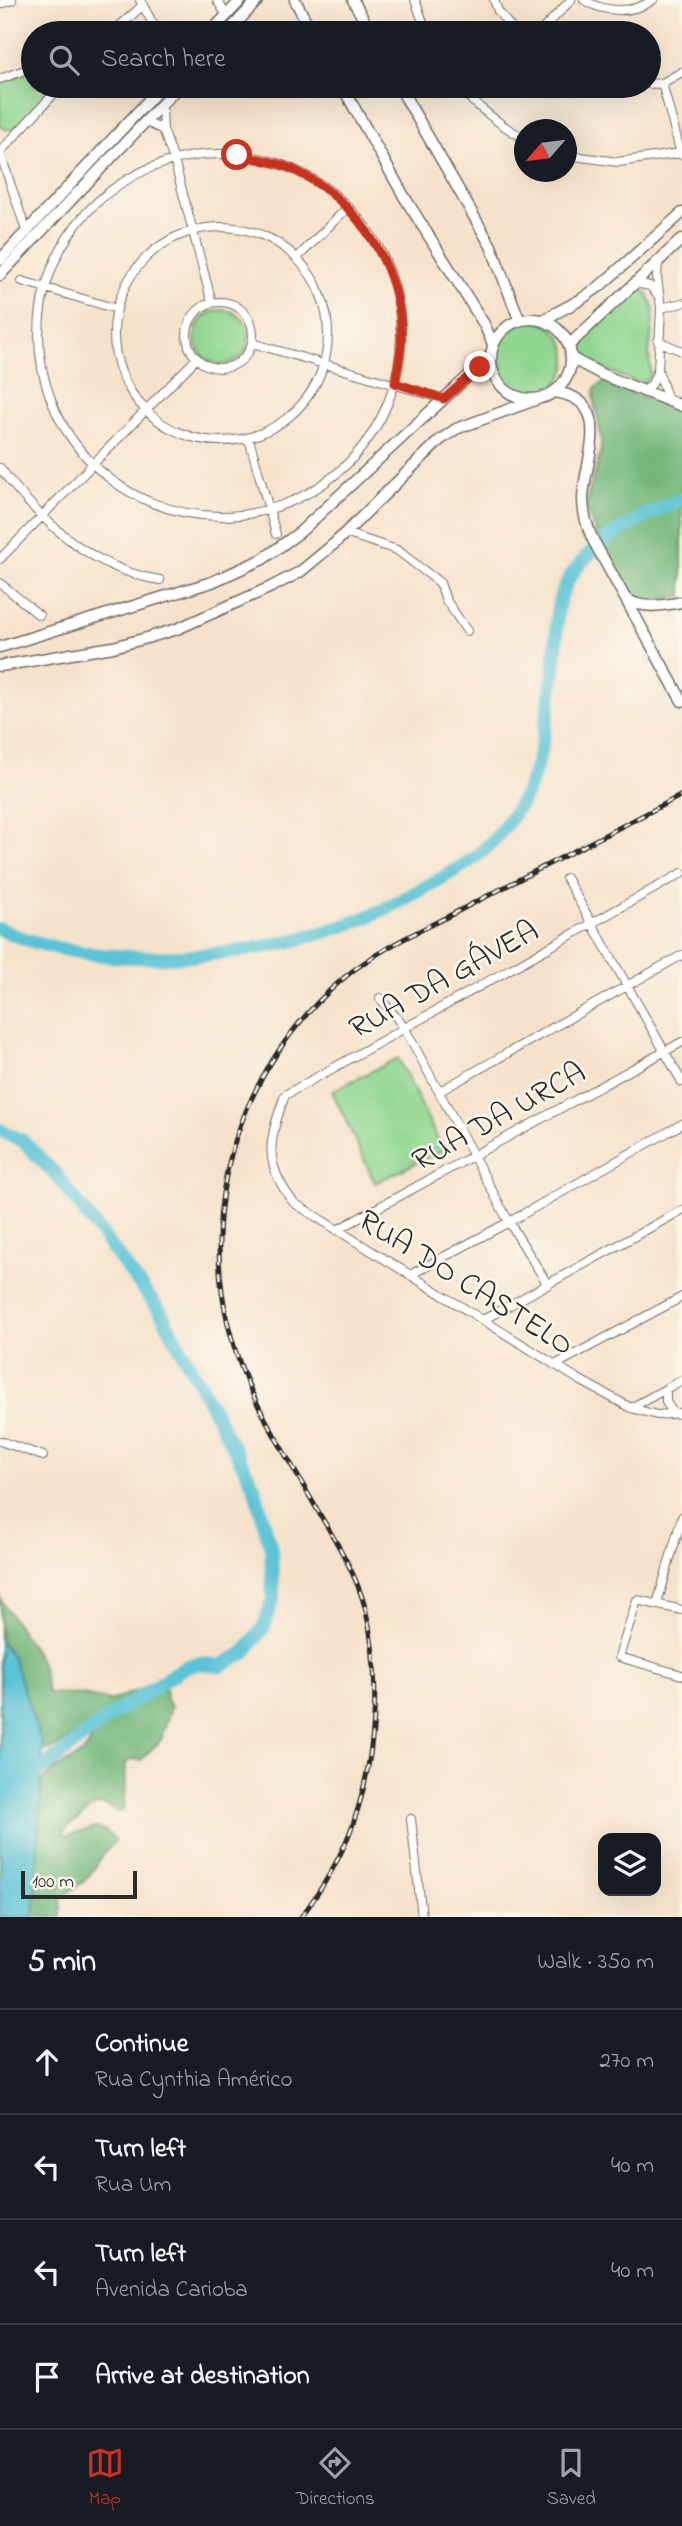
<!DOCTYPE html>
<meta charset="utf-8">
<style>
:root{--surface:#171b24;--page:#242831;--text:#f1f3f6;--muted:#9ea1a6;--line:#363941;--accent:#c8321e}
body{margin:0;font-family:"Indie Flower",sans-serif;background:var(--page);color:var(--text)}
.controls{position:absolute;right:21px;bottom:21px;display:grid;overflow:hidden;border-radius:14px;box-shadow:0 7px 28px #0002}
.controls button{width:63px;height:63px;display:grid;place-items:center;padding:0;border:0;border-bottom:2px solid var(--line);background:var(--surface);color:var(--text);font:35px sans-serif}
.compass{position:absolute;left:514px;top:119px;width:63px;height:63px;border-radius:50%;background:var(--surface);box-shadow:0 7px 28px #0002;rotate:242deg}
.scale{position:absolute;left:21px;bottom:18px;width:116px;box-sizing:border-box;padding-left:7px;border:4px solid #2b2b2b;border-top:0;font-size:19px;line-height:24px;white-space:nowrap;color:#2b2b2b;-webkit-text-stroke:5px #fbf7ec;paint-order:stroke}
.stop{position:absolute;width:21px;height:21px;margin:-16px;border:5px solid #c8321e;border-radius:50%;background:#fff}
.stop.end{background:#c8321e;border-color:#fff;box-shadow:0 2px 7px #0008}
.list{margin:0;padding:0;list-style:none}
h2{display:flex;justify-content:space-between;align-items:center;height:91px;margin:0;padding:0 28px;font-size:30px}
h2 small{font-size:23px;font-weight:400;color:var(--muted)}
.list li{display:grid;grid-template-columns:46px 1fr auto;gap:21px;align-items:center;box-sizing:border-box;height:105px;padding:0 28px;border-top:2px solid var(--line)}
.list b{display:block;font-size:26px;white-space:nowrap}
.list p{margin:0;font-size:23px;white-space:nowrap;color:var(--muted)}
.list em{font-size:23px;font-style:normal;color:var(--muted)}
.icon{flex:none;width:38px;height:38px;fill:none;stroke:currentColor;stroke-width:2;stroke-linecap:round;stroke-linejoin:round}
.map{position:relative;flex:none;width:682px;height:1917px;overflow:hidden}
.search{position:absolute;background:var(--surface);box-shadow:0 7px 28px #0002;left:21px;right:21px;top:21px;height:77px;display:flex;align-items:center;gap:18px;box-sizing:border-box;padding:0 24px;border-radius:38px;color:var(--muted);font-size:26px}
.sheet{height:511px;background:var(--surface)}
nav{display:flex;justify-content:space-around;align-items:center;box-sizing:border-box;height:98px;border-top:2px solid var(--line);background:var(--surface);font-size:19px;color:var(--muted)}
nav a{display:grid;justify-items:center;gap:4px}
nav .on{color:var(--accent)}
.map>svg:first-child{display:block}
</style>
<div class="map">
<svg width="682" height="1917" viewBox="0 0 682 1917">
<rect width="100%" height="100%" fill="#fbf7ec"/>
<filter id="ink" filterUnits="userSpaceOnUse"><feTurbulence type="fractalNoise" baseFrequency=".0143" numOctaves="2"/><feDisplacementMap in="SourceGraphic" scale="14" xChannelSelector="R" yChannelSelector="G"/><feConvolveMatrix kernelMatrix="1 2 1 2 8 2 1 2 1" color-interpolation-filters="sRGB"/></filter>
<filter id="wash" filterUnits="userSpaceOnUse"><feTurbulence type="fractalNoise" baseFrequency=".00686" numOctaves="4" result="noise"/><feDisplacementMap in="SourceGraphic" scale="28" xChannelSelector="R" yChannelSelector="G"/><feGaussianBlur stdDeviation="1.57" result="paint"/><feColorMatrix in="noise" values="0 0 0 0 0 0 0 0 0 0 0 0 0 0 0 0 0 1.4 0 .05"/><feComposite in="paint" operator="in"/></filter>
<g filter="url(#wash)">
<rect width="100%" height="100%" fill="#f6e2ca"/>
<path fill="#8fd690" stroke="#5d805e" stroke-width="2" d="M 33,71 L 33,86 L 56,86 L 16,127 C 11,131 5,131 0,125 L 0,83 Z
M 636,289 L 647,292 L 654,309 L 649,354 L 651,375 L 646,381 L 638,383 L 580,360 L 576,353 L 576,345 Z
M195 337a27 27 0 1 1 54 0a27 27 0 1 1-54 0Z
M493 358a37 37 0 1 1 74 0a37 37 0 1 1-74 0Z
M 398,1058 L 443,1150 L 375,1183 L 332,1091 Z"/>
<path fill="#73b77a" stroke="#4f7152" stroke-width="2" d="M 604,382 L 682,411 L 682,597 L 642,602 L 632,596 C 620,576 587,526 587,504 C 588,482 602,463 601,441 C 601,422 591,406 595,388 Z
M 0,1598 L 40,1660 L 48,1693 L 84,1695 L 109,1701 L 158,1683 L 165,1684 L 166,1699 L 171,1707 L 161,1740 L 141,1760 L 132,1759 L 126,1763 C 124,1779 128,1795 123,1811 L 118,1812 C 100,1799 93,1804 80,1818 C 74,1824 67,1825 63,1833 L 66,1836 C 86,1833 98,1817 116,1841 C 103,1850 100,1861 91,1873 C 84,1885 70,1889 61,1899 L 61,1917 L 26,1917 L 39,1788 C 52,1756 93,1765 92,1730 C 67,1733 62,1752 36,1751 L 0,1653 Z"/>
<path fill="#5ac3d6" stroke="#427780" stroke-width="2" d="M 0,1639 L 13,1659 L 43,1747 L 34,1917 L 0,1917 Z"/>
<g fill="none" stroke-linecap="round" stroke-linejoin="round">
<path stroke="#5ac3d6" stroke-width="14" d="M 0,929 C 101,976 261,959 362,919 C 383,911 404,899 424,888 C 445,876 467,865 486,848 C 500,835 511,818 521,802 C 535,780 541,752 545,727 C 550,701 554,675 556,648 C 557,630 555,607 563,591 C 582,545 639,517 682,499
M 0,1130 L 23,1141 L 58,1177 L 162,1314 L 254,1486 L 271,1549 L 273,1599 L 264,1627 L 244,1653 L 220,1666 L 199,1663 L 184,1667 L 105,1720 L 27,1780"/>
</g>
</g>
<g filter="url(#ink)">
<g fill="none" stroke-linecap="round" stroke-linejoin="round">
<defs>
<path id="minor" d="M 140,0 L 158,33
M 217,0 L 227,16
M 415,0 L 427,33
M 494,0 L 498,11 L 515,33
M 584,0 C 605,13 632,14 653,0
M 0,4 L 12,0
M 112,33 L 143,5
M 539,33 L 571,0
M 0,79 L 33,67
M 662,83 L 681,154
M 649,84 L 662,83 L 682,72
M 457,86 C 477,106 499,125 524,138
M 595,86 L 637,86
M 473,102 L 489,86
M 162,104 L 163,130 L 174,160 L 212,303
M 146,122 L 163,130
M 0,152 L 61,86
M 0,153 L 27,233
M39 335a181 181 0 1 1 362 0a181 181 0 1 1-362 0Z
M 566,155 L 618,162 L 682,153
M114 334a107 107 0 1 1 214 0a107 107 0 1 1-214 0Z
M 297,258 L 348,207
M 658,262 L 657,278 L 661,308 L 658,370 L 668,400
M 22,281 L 117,309
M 635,283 L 650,286 L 659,297
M187 335a33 33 0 1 1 66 0a33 33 0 1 1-66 0Z
M 661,308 L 682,303
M 658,341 L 682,351
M 252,343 L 444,399
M 645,391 L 652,384 L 658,370
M 249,439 L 276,534
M 0,468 C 40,521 93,570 160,580
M 345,533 L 397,550 L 440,583 L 446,600 L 467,631
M 0,559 L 197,358
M 0,583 L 39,615
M 682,873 L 285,1095 C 269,1140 262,1163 294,1203 L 578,1379 L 631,1408 L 657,1415 L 682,1413
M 566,878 L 682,1082
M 380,998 L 404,1027 L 509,1222 L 548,1285
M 440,1091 L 682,955
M 337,1230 L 682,1042
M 410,1275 L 509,1222 L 682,1124
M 483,1320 L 682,1210
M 555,1365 L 682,1297
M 666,1389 L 666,1402 L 672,1411 L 679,1414
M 631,1408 L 682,1380
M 0,1441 L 43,1456
M 657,1604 L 682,1517
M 682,1610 L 637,1600 L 619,1657 L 682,1675
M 411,1819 L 422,1917"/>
<path id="major" d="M 295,0 L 312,33
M 353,0 L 371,33
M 210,33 L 241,0
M 227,33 L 258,0
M 342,86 L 405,198 L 484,324 L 493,344
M 399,86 L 491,246 L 519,319
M 0,260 L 162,86
M 0,275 L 179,86
M491 359a40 40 0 1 1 80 0a40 40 0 1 1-80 0Z
M 543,320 L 580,300 L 600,286 L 682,213
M 569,345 L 682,239
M 571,358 L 603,375 L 682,406
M 553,392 C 617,399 584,460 583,499 C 583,514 587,527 593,540 L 682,701
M 627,599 C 643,610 664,605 682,602
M 0,647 L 212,582 L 263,559 L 300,532 L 490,356
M 0,666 L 113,647 L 147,638 L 177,629 L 271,587 L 300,572 L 335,543 L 440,440 L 456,429 L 543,397"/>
</defs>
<use href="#minor" stroke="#726b63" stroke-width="10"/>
<use href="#major" stroke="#726b63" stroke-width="13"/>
<use href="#minor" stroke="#fff" stroke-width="8"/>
<use href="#major" stroke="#fff" stroke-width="10"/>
<defs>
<path id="rail" d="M 301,1917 C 322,1889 341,1858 353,1824 C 376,1758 382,1676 365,1607 C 356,1575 339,1546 322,1518 C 301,1481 279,1445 259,1407 C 182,1260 219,1083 345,977 C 381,947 427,928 468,906 C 539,869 611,832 682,795"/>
</defs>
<use href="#rail" stroke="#2b2b2b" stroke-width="5"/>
<use href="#rail" stroke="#fbf7ec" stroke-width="2.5" stroke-dasharray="8" stroke-linecap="butt"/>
</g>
</g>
<g fill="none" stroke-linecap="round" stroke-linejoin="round" filter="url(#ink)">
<path stroke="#c8321e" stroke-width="9" d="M 237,155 C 258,159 279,162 298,172 C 362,204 405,274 401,346 C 400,358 397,371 395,383 L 444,399 L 480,367"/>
</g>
<g text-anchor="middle" stroke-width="5" stroke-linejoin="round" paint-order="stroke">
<g font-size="32" fill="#2b2b2b" stroke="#fbf7ec">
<text transform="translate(443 978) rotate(-29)" y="11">RUA DA GÁVEA</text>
<text transform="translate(498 1115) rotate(-29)" y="11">RUA DA URCA</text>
<text transform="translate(467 1281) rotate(32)" y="11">RUA DO CASTELO</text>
</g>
</g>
</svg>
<div class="controls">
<button><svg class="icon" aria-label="layers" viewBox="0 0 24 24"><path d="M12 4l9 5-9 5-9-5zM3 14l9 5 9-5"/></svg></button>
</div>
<svg class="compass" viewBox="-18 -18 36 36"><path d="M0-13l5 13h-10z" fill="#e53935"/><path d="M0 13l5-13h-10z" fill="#9ea1a6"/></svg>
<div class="scale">100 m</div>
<div class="stop" style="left:237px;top:155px"></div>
<div class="stop end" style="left:480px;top:367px"></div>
<div class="search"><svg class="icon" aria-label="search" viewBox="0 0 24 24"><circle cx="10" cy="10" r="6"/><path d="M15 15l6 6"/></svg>Search here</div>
</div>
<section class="sheet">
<h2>5 min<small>Walk · 350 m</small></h2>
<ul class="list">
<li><svg class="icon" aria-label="ahead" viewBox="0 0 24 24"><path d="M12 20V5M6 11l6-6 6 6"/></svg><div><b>Continue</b><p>Rua Cynthia Américo</p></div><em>270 m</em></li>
<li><svg class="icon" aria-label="left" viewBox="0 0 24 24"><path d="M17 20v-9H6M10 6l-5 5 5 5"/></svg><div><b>Turn left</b><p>Rua Um</p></div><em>40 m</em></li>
<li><svg class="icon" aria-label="left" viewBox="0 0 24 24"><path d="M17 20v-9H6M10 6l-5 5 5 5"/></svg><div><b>Turn left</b><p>Avenida Carioba</p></div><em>40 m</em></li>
<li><svg class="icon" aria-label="arrive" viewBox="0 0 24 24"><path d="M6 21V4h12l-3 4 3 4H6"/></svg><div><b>Arrive at destination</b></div></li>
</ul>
</section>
<nav>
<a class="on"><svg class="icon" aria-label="map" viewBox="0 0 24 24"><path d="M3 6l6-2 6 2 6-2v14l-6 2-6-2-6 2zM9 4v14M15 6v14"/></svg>Map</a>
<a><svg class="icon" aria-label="directions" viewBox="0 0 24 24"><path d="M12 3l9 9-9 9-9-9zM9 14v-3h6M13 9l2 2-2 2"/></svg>Directions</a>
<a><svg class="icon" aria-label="saved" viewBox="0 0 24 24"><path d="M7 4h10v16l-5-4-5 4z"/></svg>Saved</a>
</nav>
